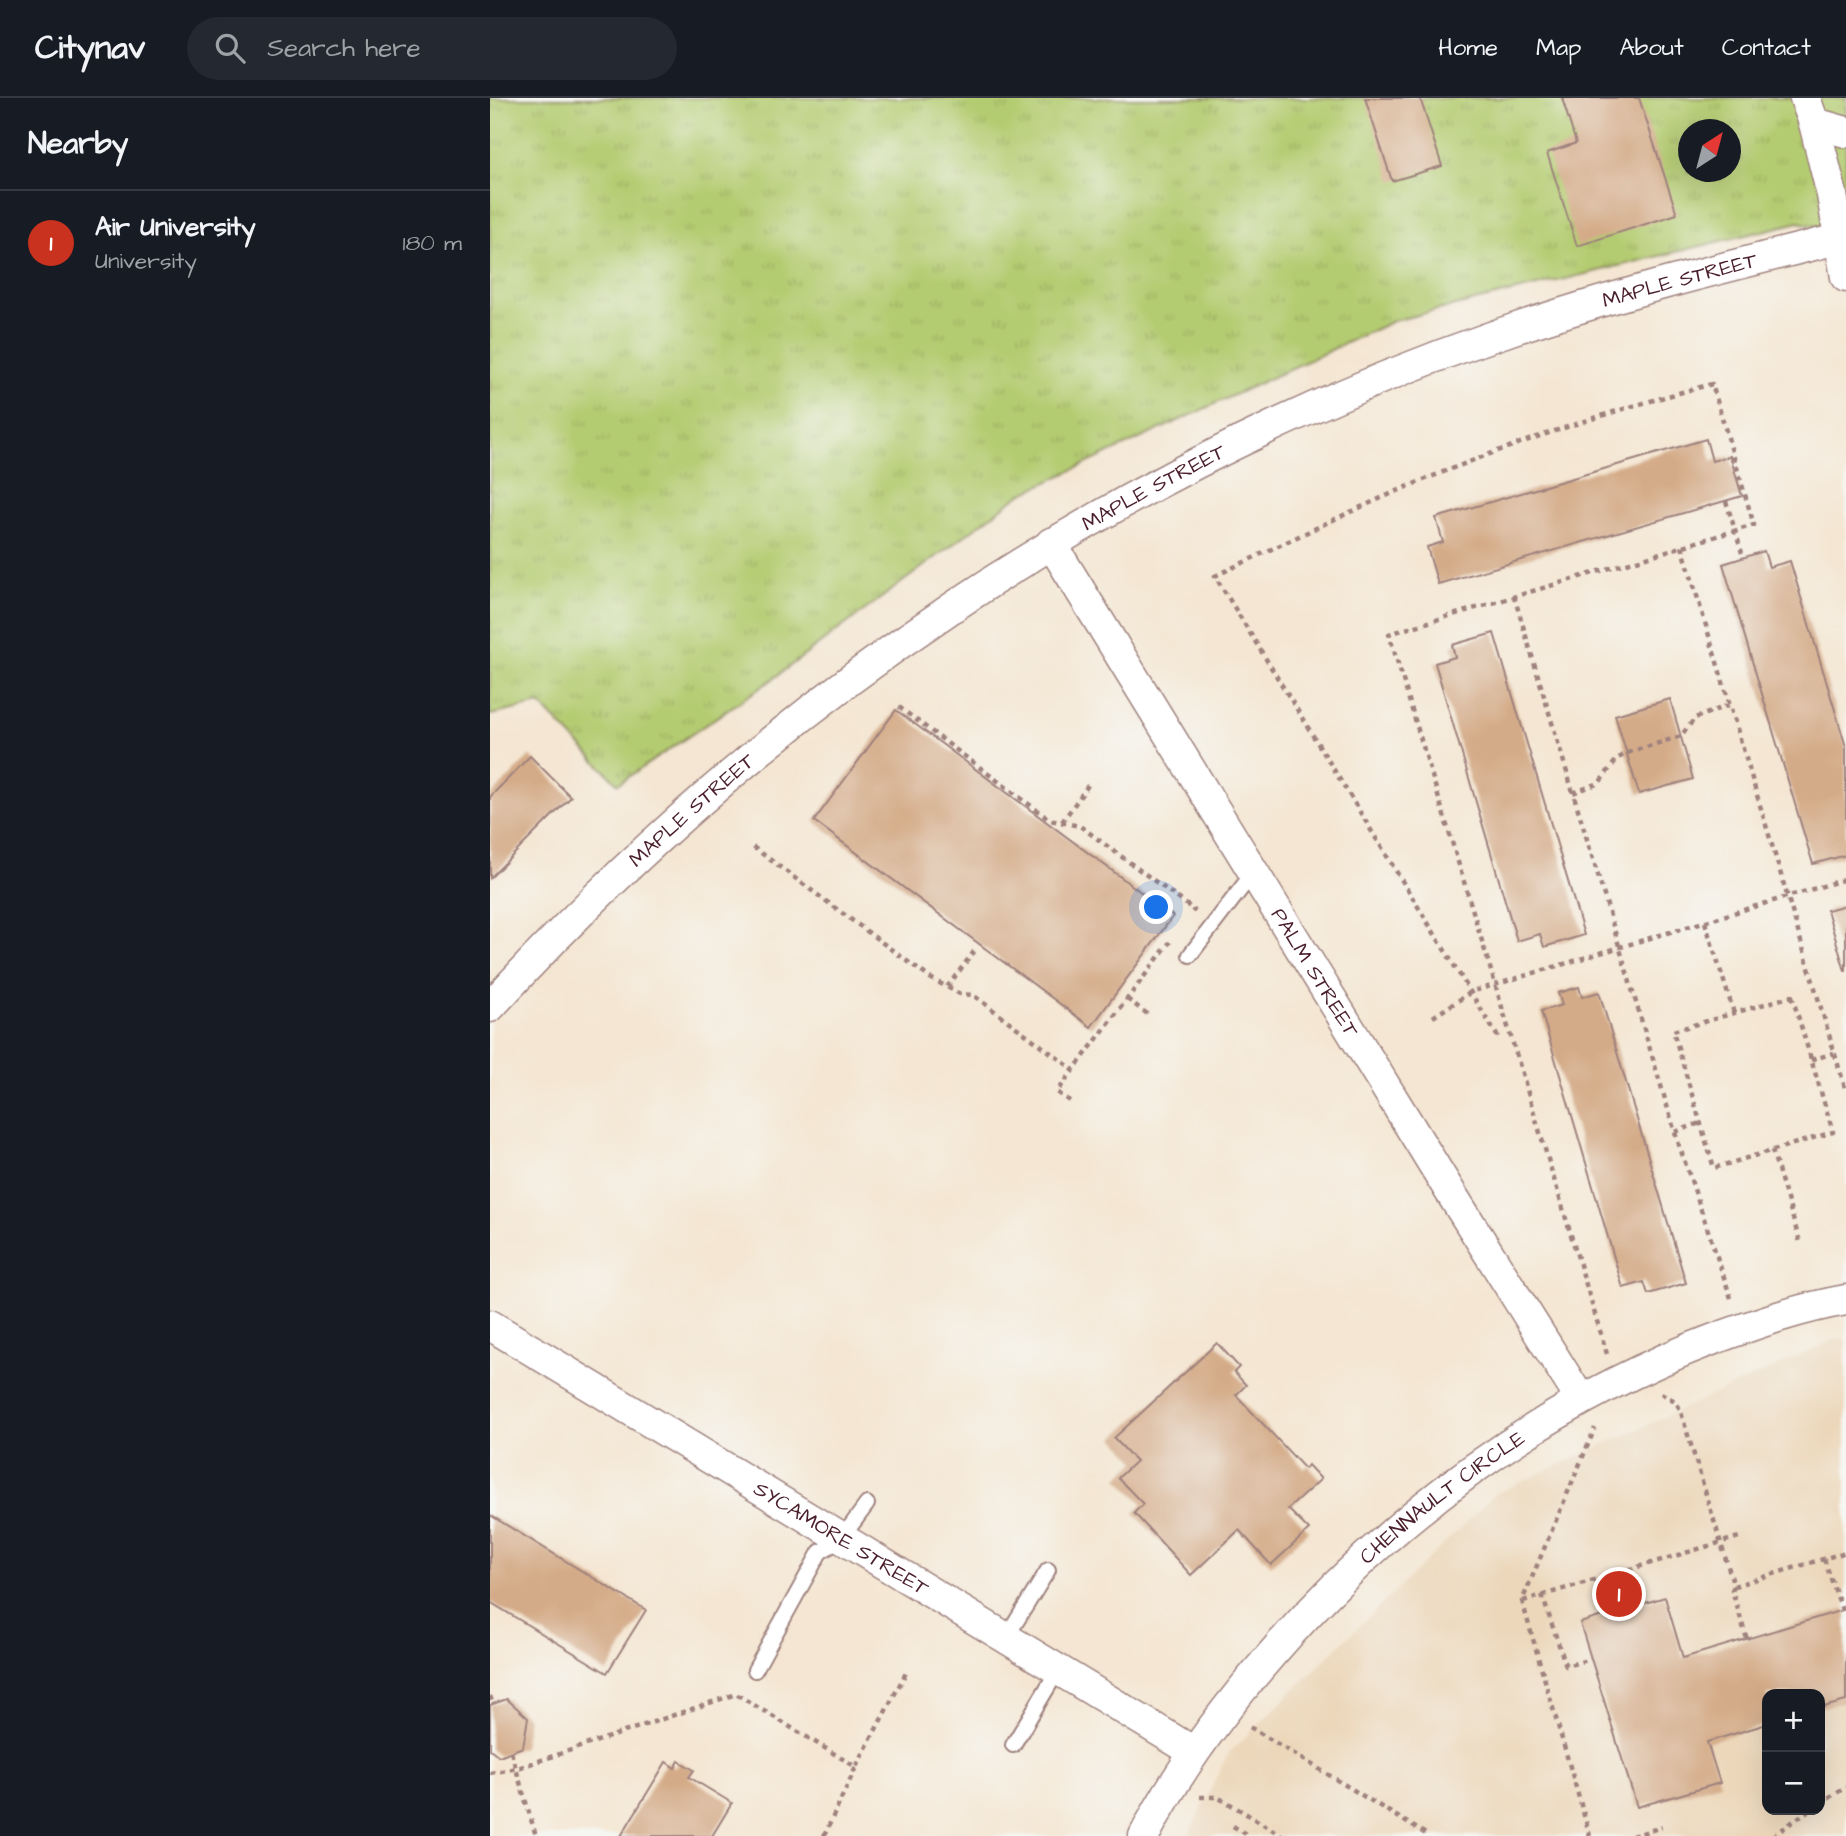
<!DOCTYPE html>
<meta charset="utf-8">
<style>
:root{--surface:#171b24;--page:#242831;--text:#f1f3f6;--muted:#9ea1a6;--line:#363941;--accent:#c8321e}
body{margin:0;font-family:"Architects Daughter",sans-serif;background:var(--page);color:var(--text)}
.controls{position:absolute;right:21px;bottom:21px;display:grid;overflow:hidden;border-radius:14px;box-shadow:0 7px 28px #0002}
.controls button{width:63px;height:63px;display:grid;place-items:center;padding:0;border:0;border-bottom:2px solid var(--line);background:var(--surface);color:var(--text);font:35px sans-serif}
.compass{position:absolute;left:1188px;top:21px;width:63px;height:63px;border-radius:50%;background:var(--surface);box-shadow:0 7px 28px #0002;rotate:36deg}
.you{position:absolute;left:667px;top:810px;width:24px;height:24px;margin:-18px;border:5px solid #fff;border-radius:50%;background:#1a73e8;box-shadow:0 0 0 10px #1a73e833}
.badge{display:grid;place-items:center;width:46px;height:46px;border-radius:50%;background:var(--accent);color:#fff;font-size:23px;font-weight:700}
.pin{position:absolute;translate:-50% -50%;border:4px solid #fff;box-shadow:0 2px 7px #0006}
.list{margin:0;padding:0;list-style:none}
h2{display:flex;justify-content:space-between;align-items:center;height:91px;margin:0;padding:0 28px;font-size:30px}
h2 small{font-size:23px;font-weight:400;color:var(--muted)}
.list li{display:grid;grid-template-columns:46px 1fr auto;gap:21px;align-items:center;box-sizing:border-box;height:105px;padding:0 28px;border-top:2px solid var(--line)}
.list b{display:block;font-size:26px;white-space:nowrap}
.list p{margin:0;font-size:23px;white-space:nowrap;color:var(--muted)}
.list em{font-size:23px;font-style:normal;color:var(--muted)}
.icon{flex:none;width:38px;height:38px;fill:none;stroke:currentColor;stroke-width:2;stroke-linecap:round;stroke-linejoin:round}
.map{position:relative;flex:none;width:1356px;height:1738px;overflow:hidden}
header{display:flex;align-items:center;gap:42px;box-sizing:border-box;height:98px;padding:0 35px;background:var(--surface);border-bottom:2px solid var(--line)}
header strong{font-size:33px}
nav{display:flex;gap:38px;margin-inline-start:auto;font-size:24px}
.search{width:490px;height:63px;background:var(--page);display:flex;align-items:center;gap:18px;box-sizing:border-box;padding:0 24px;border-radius:38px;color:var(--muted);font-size:26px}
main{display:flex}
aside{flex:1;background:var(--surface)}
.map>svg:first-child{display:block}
</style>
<header>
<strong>Citynav</strong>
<div class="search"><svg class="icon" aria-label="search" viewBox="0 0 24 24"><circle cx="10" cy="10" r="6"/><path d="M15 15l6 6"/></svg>Search here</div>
<nav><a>Home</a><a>Map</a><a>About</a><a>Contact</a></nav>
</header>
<main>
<aside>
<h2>Nearby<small></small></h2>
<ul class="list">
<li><span class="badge">1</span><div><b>Air University</b><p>University</p></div><em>180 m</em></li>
</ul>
</aside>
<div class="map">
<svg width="1356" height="1738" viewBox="0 0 1356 1738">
<defs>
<pattern id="grass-tufts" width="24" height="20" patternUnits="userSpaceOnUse" patternTransform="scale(1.75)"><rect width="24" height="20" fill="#b4cc71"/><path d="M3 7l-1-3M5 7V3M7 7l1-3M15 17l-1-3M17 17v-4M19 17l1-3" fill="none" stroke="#9caf62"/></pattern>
</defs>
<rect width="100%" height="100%" fill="#f6f6f2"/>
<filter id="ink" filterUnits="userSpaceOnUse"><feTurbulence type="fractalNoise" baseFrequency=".0143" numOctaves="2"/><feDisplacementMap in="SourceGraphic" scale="14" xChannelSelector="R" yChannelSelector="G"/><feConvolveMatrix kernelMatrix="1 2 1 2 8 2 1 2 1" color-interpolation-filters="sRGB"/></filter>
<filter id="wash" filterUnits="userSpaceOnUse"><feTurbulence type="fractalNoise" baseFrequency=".00686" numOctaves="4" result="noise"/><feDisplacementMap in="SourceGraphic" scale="28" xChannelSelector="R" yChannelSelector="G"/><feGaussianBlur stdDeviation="1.57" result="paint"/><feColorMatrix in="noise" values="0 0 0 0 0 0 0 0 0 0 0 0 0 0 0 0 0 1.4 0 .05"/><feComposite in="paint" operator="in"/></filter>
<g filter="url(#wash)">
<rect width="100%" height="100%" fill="#f4e6d2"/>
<path fill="#ecd7ba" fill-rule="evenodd" d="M 1356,1241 L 1356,1738 L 698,1738 L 738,1656 L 1005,1396 L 1344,1242 ZM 1277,1596 L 1330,1596 L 1330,1712 L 1277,1712 Z"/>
<path fill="url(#grass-tufts)" stroke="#7f764e" stroke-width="2" fill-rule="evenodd" d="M 0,0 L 1356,0 L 1356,136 L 1309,124 L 903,223 L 529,397 L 280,583 L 128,686 L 50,606 L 0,617 ZM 1198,32 L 1240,32 L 1240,74 L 1198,74 Z"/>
<g id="blocks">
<path fill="#d4ab88" d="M 875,0 L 930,0 L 952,68 L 902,83 Z
M 1072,0 L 1149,0 L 1187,116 L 1087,148 L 1057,55 L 1086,45 Z
M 1216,341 L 1222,363 L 1240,358 L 1252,398 L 948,486 L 937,449 L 953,444 L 946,420 Z
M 1274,453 L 1279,469 L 1300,463 L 1356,649 L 1356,757 L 1323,766 L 1233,466 Z
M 1004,535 L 1094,837 L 1054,849 L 1050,836 L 1027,843 L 945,565 L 965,559 L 962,547 Z
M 1180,601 L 1203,681 L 1149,696 L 1125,617 Z
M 406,612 L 683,818 L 601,929 L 324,723 Z
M 40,658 L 81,699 L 0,780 L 0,699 Z
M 1356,807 L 1356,873 L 1355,873 L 1337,812 Z
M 1089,889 L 1092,899 L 1109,894 L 1196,1185 L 1158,1196 L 1154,1184 L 1133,1190 L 1051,913 L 1072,907 L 1068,895 Z
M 727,1245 L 749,1269 L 744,1274 L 756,1287 L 746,1297 L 815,1371 L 818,1367 L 831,1381 L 798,1411 L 819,1432 L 781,1467 L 749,1432 L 701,1477 L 644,1415 L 653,1406 L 628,1380 L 646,1363 L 624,1340 Z
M 0,1417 L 156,1512 L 117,1575 L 0,1504 Z
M 1175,1499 L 1193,1560 L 1356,1511 L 1356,1603 L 1330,1610 L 1330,1596 L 1277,1596 L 1277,1626 L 1217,1644 L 1230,1685 L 1147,1709 L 1090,1525 Z
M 17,1601 L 38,1620 L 33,1649 L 9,1658 L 0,1651 L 0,1607 Z
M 189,1663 L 204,1672 L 199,1679 L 242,1705 L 222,1738 L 131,1738 L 176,1664 L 185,1670 Z"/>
</g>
</g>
<g filter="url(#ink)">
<use href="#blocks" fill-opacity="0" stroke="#9f827e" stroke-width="2"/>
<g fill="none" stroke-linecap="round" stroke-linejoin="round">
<defs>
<path id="service" d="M 700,857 L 763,775
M 516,1540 L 558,1472
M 265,1572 L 330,1454 L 351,1441 L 377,1406
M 523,1647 L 568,1572"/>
<g id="minor">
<path d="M 1315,0 L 1324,25 L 1356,34"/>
<path d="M 1324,25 L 1342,97 L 1356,179"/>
<path id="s1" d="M 561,445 L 964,1100 L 1091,1302"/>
<path id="s2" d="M 0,909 C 276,606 623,369 1012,235 C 1122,197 1235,169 1348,141"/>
<path id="s3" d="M 0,1227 L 704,1654"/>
<path id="s4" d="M 654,1738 C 688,1672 733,1612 781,1557 C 901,1418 1052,1306 1224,1241 C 1268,1225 1310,1210 1356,1202"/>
</g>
</defs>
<use href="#service" stroke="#9f827e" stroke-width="18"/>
<use href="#minor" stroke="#9f827e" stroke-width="33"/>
<path stroke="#9f827e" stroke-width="4.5" stroke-dasharray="5 5" stroke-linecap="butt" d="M 1236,403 L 1252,455
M 1192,448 L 1356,993
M 1024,498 L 1187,1041 L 1242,1203
M 409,609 L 560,722 L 590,728 L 704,812 L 702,814
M 1083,695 L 1109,685 L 1127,661 L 1137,655 L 1191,638 L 1205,620 L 1239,607
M 572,724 L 599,686
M 263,749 L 440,880 L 470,896 L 483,897 L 584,972
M 1215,824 L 1244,915
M 457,889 L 486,851
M 1302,898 L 1343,1034 L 1224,1070 L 1183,933 Z
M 637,901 L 659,917
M 943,919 L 981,894 L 1356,781
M 1008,939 L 725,478 C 789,448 853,416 919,388 C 1017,347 1119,313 1222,286 L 1264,427 L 899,536 L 1117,1256
M 1321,962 L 1344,955
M 580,1003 L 567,994 L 680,844
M 1185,1034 L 1210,1025
M 1282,1052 L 1311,1147
M 1171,1295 L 1185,1303 L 1190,1311 L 1244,1488 L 1356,1454
M 1334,1461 L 1352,1512
M 1244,1488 L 1242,1492 L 1257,1541
M 1052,1497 L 1076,1568 L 1101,1561
M 1033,1503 L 1249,1439
M 0,1598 L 3,1606
M 760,1629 L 939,1738
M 21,1654 L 46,1738
M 0,1675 L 28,1670 L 246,1596 L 366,1669 L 418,1571
M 710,1699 L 726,1699 L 735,1703 L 793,1738
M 1330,1705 L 1356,1689
M 743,1728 L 759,1738
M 334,1738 L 366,1669
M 1100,1738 L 1032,1503 L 1105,1330
M 1142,1738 L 1172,1729
M 1283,1738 L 1319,1712"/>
<use href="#service" stroke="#fff" stroke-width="14"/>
<use href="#minor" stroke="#fff" stroke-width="30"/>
</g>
</g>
<g text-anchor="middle" stroke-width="5" stroke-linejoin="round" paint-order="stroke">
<g font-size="21" fill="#4a1f2b" stroke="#f6f6f2">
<text dy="7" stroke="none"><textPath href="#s2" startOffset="1414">MAPLE STREET</textPath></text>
<text dy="7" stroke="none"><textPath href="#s2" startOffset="847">MAPLE STREET</textPath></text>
<text dy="7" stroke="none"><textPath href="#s2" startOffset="282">MAPLE STREET</textPath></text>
<text dy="7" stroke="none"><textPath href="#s1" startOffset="504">PALM STREET</textPath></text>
<text dy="7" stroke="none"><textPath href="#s4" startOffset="455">CHENNAULT CIRCLE</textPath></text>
<text dy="7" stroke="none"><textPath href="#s3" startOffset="411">SYCAMORE STREET</textPath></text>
</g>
</g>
</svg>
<div class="controls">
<button>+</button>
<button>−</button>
</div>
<svg class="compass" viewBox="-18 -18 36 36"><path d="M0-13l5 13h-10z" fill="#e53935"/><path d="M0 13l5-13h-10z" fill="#9ea1a6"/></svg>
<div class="you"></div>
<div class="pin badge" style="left:1129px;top:1496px">1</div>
</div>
</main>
